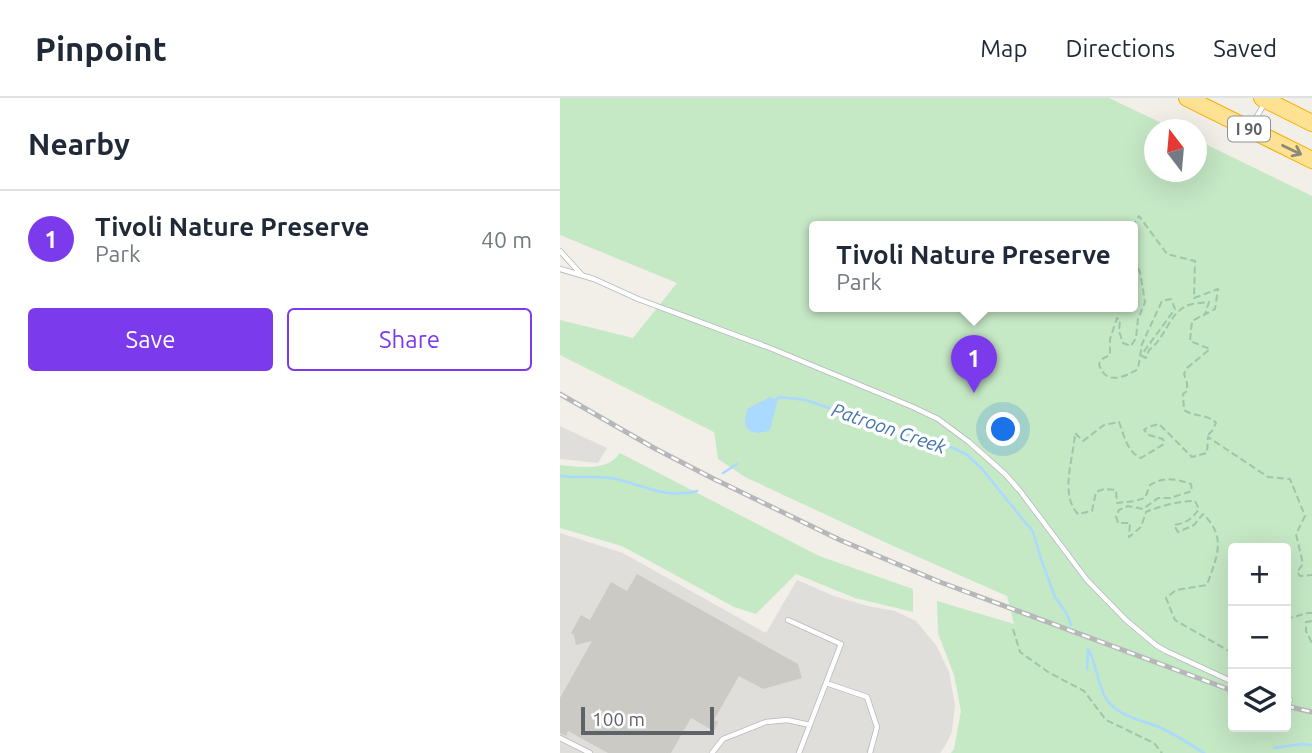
<!DOCTYPE html>
<meta charset="utf-8">
<style>
:root{--surface:#fff;--page:#f6f6f7;--text:#1f2937;--muted:#747a83;--line:#e0e1e3;--accent:#7c3aed}
body{margin:0;font-family:Ubuntu,sans-serif;background:var(--page);color:var(--text)}
.controls{position:absolute;right:21px;bottom:21px;display:grid;overflow:hidden;border-radius:7px;box-shadow:0 7px 28px #0002}
.controls button{width:63px;height:63px;display:grid;place-items:center;padding:0;border:0;border-bottom:2px solid var(--line);background:var(--surface);color:var(--text);font:35px sans-serif}
.compass{position:absolute;left:584px;top:21px;width:63px;height:63px;border-radius:50%;background:var(--surface);box-shadow:0 7px 28px #0002;rotate:344deg}
.scale{position:absolute;left:21px;bottom:18px;width:133px;box-sizing:border-box;padding-left:7px;border:4px solid #5f6368;border-top:0;font-size:19px;line-height:24px;white-space:nowrap;color:#5f6368;-webkit-text-stroke:5px #fff;paint-order:stroke}
.you{position:absolute;left:444px;top:332px;width:24px;height:24px;margin:-18px;border:5px solid #fff;border-radius:50%;background:#1a73e8;box-shadow:0 0 0 10px #1a73e833}
.badge{display:grid;place-items:center;width:46px;height:46px;border-radius:50%;background:var(--accent);color:#fff;font-size:23px;font-weight:700}
.pin{position:absolute;translate:-50% -58px;filter:drop-shadow(0 2px 4px #0008)}
.pin::after{content:'';position:absolute;top:37px;width:24px;height:21px;background:inherit;clip-path:polygon(0 0,100% 0,50% 100%)}
.popup{position:absolute;left:249px;top:123px;width:329px;height:91px;box-sizing:border-box;display:grid;place-content:center;border-radius:7px;background:var(--surface);filter:drop-shadow(0 2px 5px #0005);font-size:23px;white-space:nowrap;color:var(--muted)}
.popup b{font-size:26px;color:var(--text)}
.popup::after{content:'';position:absolute;left:50%;top:100%;margin-left:-14px;border:14px solid transparent;border-top-color:var(--surface)}
.list{margin:0;padding:0;list-style:none}
h2{display:flex;justify-content:space-between;align-items:center;height:91px;margin:0;padding:0 28px;font-size:30px}
h2 small{font-size:23px;font-weight:400;color:var(--muted)}
.list li{display:grid;grid-template-columns:46px 1fr auto;gap:21px;align-items:center;box-sizing:border-box;height:98px;padding:0 28px;border-top:2px solid var(--line)}
.list b{display:block;font-size:26px;white-space:nowrap}
.list p{margin:0;font-size:23px;white-space:nowrap;color:var(--muted)}
.list em{font-size:23px;font-style:normal;color:var(--muted)}
.actions{display:flex;gap:14px;padding:21px 28px}
.actions a{flex:1;padding:16px 0;border:2px solid var(--accent);border-radius:7px;text-align:center;font-size:24px;color:var(--accent)}
.actions .main{background:var(--accent);color:#fff}
.icon{flex:none;width:38px;height:38px;fill:none;stroke:currentColor;stroke-width:2;stroke-linecap:round;stroke-linejoin:round}
.map{position:relative;flex:none;width:752px;height:655px;overflow:hidden}
header{display:flex;align-items:center;gap:42px;box-sizing:border-box;height:98px;padding:0 35px;background:var(--surface);border-bottom:2px solid var(--line)}
header strong{font-size:33px}
nav{display:flex;gap:38px;margin-inline-start:auto;font-size:24px}
main{display:flex}
aside{flex:1;background:var(--surface)}
.map>svg:first-child{display:block}
</style>
<header>
<strong>Pinpoint</strong>
<nav><a>Map</a><a>Directions</a><a>Saved</a></nav>
</header>
<main>
<aside>
<h2>Nearby<small></small></h2>
<ul class="list">
<li><span class="badge">1</span><div><b>Tivoli Nature Preserve</b><p>Park</p></div><em>40 m</em></li>
</ul>
<div class="actions"><a class="main">Save</a><a>Share</a></div>
</aside>
<div class="map">
<svg width="752" height="655" viewBox="0 0 752 655">
<rect width="100%" height="100%" fill="#f1efe8"/>
<path fill="#e0deda" d="M 0,328 L 47,350 L 38,365 L 0,361 Z
M 0,435 L 63,455 L 206,535 L 237,482 L 274,498 L 308,508 L 335,513 L 356,523 L 376,547 L 389,574 L 395,607 L 392,633 L 387,645 L 380,655 L 0,655 Z"/>
<path fill="#c5e8c5" fill-rule="evenodd" d="M 0,0 L 549,0 L 614,31 L 594,32 L 594,74 L 636,74 L 637,42 L 752,98 L 752,655 L 391,655 L 394,651 L 401,613 L 394,577 L 378,535 L 377,503 L 454,526 L 447,498 L 331,447 L 185,379 L 158,361 L 154,334 L 0,257 L 0,222 L 73,240 L 117,185 L 0,137 ZM 255,129 L 573,129 L 573,209 L 255,209 ZM 673,450 L 726,450 L 726,629 L 673,629 Z
M 60,355 L 259,458 L 353,491 L 353,514 L 295,500 L 236,476 L 196,516 L 174,509 L 62,448 L 0,430 L 0,367 C 20,369 47,374 60,355 Z"/>
<path fill="#aadaff" d="M 210,299 L 215,301 L 217,305 L 210,332 C 201,336 186,337 185,324 C 185,319 187,315 187,311 Z"/>
<g fill="none" stroke-linecap="round" stroke-linejoin="round">
<path stroke="#aadaff" stroke-width="2.5" d="M 215,303 L 219,299 L 246,302 L 346,337 L 384,346 L 406,356 L 422,371 L 473,434 L 481,461 L 495,499 L 507,516 L 511,527
M 163,375 L 177,366
M 0,378 C 16,380 35,378 50,380 C 82,385 102,402 137,393
M 528,551 C 538,567 536,586 547,602 C 559,619 583,622 601,630 C 616,637 630,646 644,655
M 527,571 L 528,551
M 714,650 L 742,646 L 752,647"/>
</g>
<path fill="#cccac5" d="M 77,476 L 238,566 L 242,580 L 203,591 L 179,578 L 154,622 L 158,624 L 154,633 L 131,620 L 111,655 L 48,655 L 8,633 L 6,638 L 0,635 L 0,600 L 32,543 L 16,547 L 14,537 L 11,535 L 21,517 L 30,522 L 51,484 L 67,493 Z"/>
<g fill="none" stroke-linecap="round" stroke-linejoin="round">
<defs>
<path id="lane" d="M 691,29 L 704,6
M 0,153 L 21,176
M 0,171 L 34,181 L 78,201 L 210,250 L 353,309 L 378,321 L 409,344 L 445,376 L 460,393 L 527,482 L 566,522 L 597,548 L 606,553 L 673,584
M 228,522 L 281,546 L 239,655
M 266,585 L 307,599 L 317,629 L 310,655
M 726,601 L 730,602
M 0,640 L 30,655
M 152,655 L 163,641 L 206,624 L 227,622 L 250,627"/>
<path id="highway" d="M 627,0 L 752,62
M 702,0 L 752,25"/>
</defs>
<use href="#lane" stroke="#b5b8bc" stroke-width="6"/>
<use href="#highway" stroke="#f9ab00" stroke-width="18"/>
<path stroke="#9cc7a9" stroke-width="2" stroke-dasharray="7 3.5" stroke-linecap="butt" d="M 572,129 L 579,118 L 607,156 L 635,163 L 634,200 L 658,191 L 655,211 L 632,223 L 630,243 L 650,251 L 627,270 L 624,276 L 627,285 L 627,293 L 623,296 L 624,312 C 634,319 648,316 656,325 L 652,333 L 647,338
M 573,161 L 580,174 L 585,204 L 578,221 L 576,240 L 571,248 L 563,245 L 559,233 L 560,222 L 557,220 L 550,241 L 550,257 L 542,261 L 539,266 C 545,288 565,279 578,271 L 582,246 L 602,203 L 611,201 L 615,211 L 585,252 L 582,258 L 586,260 L 589,252 C 605,241 608,217 626,208 C 632,205 642,205 649,204 L 645,216
M 726,521 L 748,515 L 752,515
M 752,523 L 746,524 L 746,533 L 752,545
M 453,531 L 460,554 L 488,574 L 524,593 L 546,622 L 594,645 L 602,655
M 726,536 L 726,555
M 673,553 L 669,553 L 615,522 L 606,500 L 616,492 L 647,487 C 656,460 668,440 643,416 L 634,427 L 618,434 L 614,427 C 626,425 632,421 639,411 L 635,403 C 622,402 597,409 586,414 L 581,429 L 569,439 L 570,425 L 558,425 L 556,418 L 559,412 L 568,408 L 583,411 L 598,400 L 610,400 L 632,393 L 631,386 C 615,381 605,378 590,387 L 585,400 L 575,403 L 557,405 L 556,392 L 544,391 L 536,394 L 532,413 L 518,416 C 499,396 514,359 515,335 L 523,343 L 544,327 L 559,324 C 564,337 567,354 581,360 L 604,346 L 603,341 L 589,337 L 584,332 L 588,329 L 599,326 L 632,359 L 647,355 L 648,339 L 708,379 L 730,381 L 745,418 L 736,436 L 743,466 L 737,474 L 740,478 L 752,477"/>
<use href="#lane" stroke="#fff" stroke-width="4.5"/>
<use href="#highway" stroke="#fde293" stroke-width="16"/>
<defs>
<path id="rail" d="M 0,296 L 94,350 L 152,380 L 280,442 L 380,484 L 673,593
M 726,608 L 752,614"/>
</defs>
<use href="#rail" stroke="#b6b7b8" stroke-width="5"/>
<use href="#rail" stroke="#fff" stroke-width="2.5" stroke-dasharray="8" stroke-linecap="butt"/>
</g>
<defs><path id="oneway-shaft" d="M-6 0H5M1.5-3L5.5 0L1.5 3" fill="none" stroke-width="1.6" stroke-linecap="round" stroke-linejoin="round" transform="scale(1.75)"/></defs>
<use stroke="#8e8975" href="#oneway-shaft" transform="translate(732 52) rotate(26)"/>
<g text-anchor="middle" stroke-width="7" stroke-linejoin="round" paint-order="stroke">
<rect fill="#fff" stroke="#8f9295" stroke-width="2" x="668" y="18.5" width="42" height="25" rx="5"/>
<g font-size="16" font-weight="bold" fill="#5f6368">
<text x="689" y="37">I 90</text>
</g>
<g font-size="19" font-style="italic" fill="#4174aa" stroke="#fff">
<text transform="translate(329 330) rotate(19)" y="7">Patroon Creek</text>
</g>
</g>
</svg>
<div class="controls">
<button>+</button>
<button>−</button>
<button><svg class="icon" aria-label="layers" viewBox="0 0 24 24"><path d="M12 4l9 5-9 5-9-5zM3 14l9 5 9-5"/></svg></button>
</div>
<svg class="compass" viewBox="-18 -18 36 36"><path d="M0-13l5 13h-10z" fill="#e53935"/><path d="M0 13l5-13h-10z" fill="#747a83"/></svg>
<div class="scale">100 m</div>
<div class="you"></div>
<div class="pin badge" style="left:414px;top:295px">1</div>
<div class="popup"><b>Tivoli Nature Preserve</b>Park</div>
</div>
</main>
